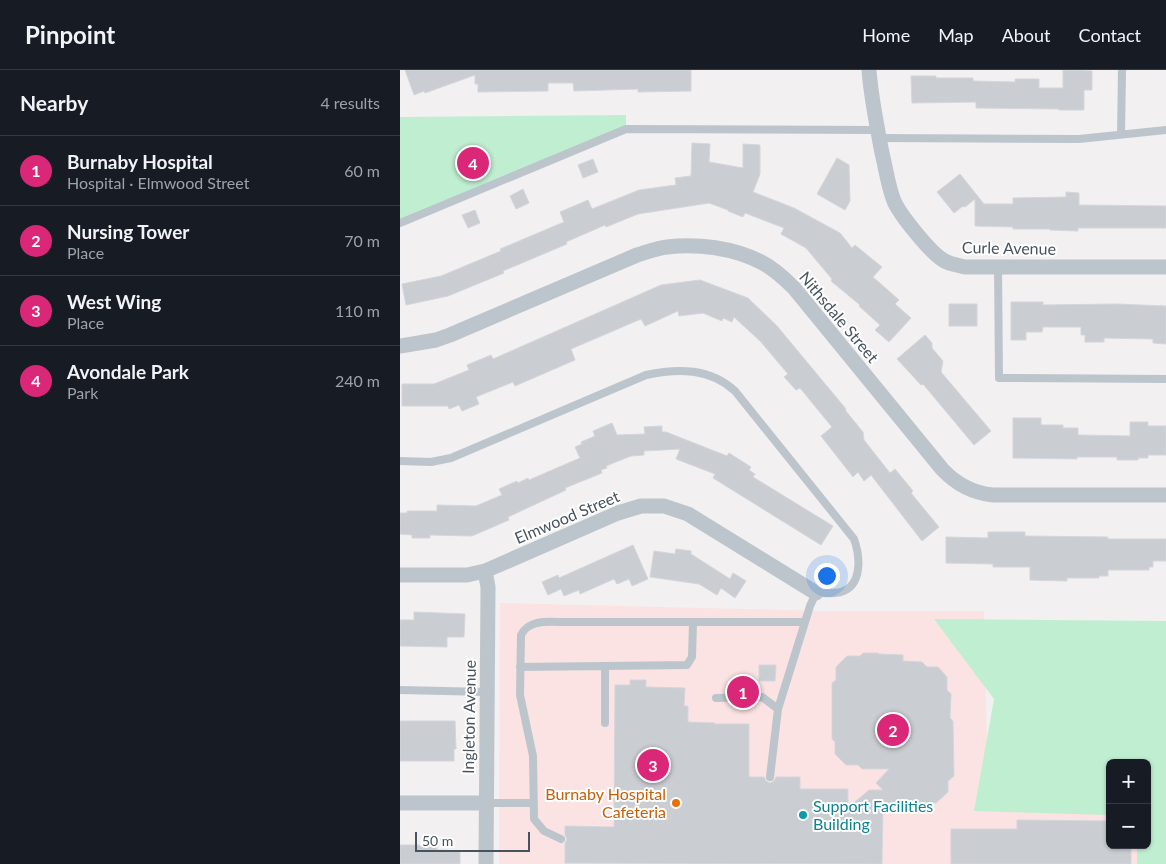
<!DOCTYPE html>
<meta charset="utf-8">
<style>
:root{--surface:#171b24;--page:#242831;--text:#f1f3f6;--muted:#9ea1a6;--line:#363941;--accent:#db2777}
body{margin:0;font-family:Lato,sans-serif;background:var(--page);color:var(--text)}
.controls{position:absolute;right:15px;bottom:15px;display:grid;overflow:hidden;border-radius:8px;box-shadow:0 1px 4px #0004}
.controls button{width:45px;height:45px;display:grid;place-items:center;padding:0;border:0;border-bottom:1px solid var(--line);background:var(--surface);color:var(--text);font:25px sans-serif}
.scale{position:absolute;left:15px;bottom:12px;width:115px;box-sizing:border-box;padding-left:5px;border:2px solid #48545d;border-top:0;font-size:14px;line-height:18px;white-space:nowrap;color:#48545d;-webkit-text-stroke:4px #fff;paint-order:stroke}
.you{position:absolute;left:426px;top:505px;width:18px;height:18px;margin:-12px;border:4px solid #fff;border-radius:50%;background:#1a73e8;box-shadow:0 0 0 8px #1a73e833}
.badge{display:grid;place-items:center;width:32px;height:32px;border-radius:50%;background:var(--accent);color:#fff;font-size:16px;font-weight:700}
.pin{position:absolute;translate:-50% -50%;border:2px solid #fff;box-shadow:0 1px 5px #0006}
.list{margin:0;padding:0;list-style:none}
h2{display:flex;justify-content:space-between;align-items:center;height:65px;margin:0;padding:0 20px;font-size:21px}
h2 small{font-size:16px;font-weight:400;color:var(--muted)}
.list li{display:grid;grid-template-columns:32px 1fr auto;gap:15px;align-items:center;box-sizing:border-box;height:70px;padding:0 20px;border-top:1px solid var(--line)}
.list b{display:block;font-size:19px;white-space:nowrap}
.list p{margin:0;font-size:16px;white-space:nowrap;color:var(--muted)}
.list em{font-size:16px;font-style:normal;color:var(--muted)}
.map{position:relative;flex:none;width:766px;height:794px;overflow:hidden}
header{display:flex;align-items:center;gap:30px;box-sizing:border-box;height:70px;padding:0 25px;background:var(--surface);border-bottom:1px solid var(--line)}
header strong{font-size:24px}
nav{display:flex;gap:28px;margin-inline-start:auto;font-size:18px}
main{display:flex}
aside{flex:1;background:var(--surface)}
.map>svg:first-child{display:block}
</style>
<header>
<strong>Pinpoint</strong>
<nav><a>Home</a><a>Map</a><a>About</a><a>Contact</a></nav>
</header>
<main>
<aside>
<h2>Nearby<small>4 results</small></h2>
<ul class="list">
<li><span class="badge">1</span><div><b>Burnaby Hospital</b><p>Hospital · Elmwood Street</p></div><em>60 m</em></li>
<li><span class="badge">2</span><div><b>Nursing Tower</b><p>Place</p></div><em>70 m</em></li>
<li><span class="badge">3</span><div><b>West Wing</b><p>Place</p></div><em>110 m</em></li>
<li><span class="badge">4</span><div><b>Avondale Park</b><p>Park</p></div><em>240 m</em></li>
</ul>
</aside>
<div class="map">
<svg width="766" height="794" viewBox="0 0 766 794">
<rect width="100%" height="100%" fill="#f2f0f0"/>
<path fill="#fae3e2" d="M 100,533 L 420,541 L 584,541 L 588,727 L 710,731 L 710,775 L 743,775 L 742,794 L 99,794 Z"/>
<path fill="#c0eed0" d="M 226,45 L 226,59 L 0,153 L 0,47 Z
M 534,549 L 766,551 L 766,794 L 737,794 L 737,775 L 747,775 L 747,693 L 710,693 L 710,745 L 574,741 L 594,629 Z"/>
<path fill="#cacdd2" stroke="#d4d6db" d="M 5,0 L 291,0 L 291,21 L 238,22 L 238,19 L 174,21 L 173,13 L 148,13 L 148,21 L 78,22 L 78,14 L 75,14 L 75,5 L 25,23 L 24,21 L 14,25 Z
M 663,0 L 692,1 L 692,20 L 684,20 L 684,40 L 659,40 L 659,39 L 576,38 L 576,32 L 512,33 L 511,6 L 536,6 L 536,8 L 573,8 L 573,11 L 615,12 L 615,9 L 639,9 L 639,18 L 663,18 Z
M 292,73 L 310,74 L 309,92 L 343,98 L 343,74 L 360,75 L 360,104 L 353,122 L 394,138 L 440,163 L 452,178 L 455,175 L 482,197 L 473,207 L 499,230 L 495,234 L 511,248 L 489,272 L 475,260 L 480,255 L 459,236 L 460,235 L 431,211 L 432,209 L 406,178 L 381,164 L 384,158 L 345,143 L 343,147 L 328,141 L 328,140 L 309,133 L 238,144 L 206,157 L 205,155 L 166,172 L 167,174 L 103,201 L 104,203 L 48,226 L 6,235 L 2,214 L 41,206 L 101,181 L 100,179 L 164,152 L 160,142 L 188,130 L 192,139 L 239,120 L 276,115 L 275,108 L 291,106 Z
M 437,88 L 449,95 L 450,131 L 445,140 L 417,124 Z
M 193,89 L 198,102 L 183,108 L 178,95 Z
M 560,104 L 584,134 L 613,134 L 613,128 L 666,127 L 666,122 L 679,123 L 679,135 L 766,136 L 766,158 L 678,158 L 678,161 L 650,160 L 650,159 L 613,159 L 613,157 L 575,156 L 575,129 L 565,137 L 563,136 L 554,143 L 537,122 Z
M 123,119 L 129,133 L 116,139 L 110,126 Z
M 75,140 L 80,153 L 68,158 L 62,145 Z
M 300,210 L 348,228 L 377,256 L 446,339 L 445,340 L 463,362 L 464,370 L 490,403 L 495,399 L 513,421 L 511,423 L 539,457 L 522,471 L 471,405 L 464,411 L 458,402 L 453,407 L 421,366 L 432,357 L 400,318 L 396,320 L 384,307 L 388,304 L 360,271 L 334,247 L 332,252 L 323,248 L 322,251 L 303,243 L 279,246 L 278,241 L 245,256 L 241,249 L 171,279 L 175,290 L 115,316 L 113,312 L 76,327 L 79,334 L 62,341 L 59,335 L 49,339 L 48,336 L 2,336 L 2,314 L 34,314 L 69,300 L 67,295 L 91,285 L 93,289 L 261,215 Z
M 611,232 L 643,232 L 643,235 L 717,234 L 766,236 L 766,274 L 753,273 L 753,269 L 704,268 L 704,272 L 685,272 L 685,265 L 681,265 L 681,257 L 643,257 L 642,262 L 626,262 L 626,270 L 611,270 Z
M 549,234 L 577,234 L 577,256 L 549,256 Z
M 525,265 L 532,273 L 532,278 L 543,291 L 541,302 L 591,361 L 574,375 L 523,314 L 521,315 L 497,289 Z
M 613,348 L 641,348 L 641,355 L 663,355 L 663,358 L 678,358 L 678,365 L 730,366 L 730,352 L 748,352 L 748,356 L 766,356 L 766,385 L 748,385 L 748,388 L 738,388 L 738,390 L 717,390 L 717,387 L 677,387 L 677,389 L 613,388 Z
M 212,353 L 217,365 L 245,364 L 244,357 L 262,356 L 262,362 L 266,362 L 327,386 L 329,383 L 351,397 L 349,400 L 355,404 L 353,407 L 433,456 L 421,475 L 313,408 L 315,404 L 276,389 L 280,379 L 244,381 L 244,385 L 231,386 L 206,396 L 207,398 L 201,400 L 202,403 L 165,418 L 166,420 L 108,447 L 109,450 L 72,466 L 30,465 L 30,468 L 12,468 L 12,465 L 0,464 L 0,443 L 7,443 L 7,441 L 37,441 L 37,435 L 76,436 L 102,425 L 99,419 L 117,411 L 118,413 L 128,408 L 129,410 L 180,388 L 175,377 L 182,374 L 181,372 L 195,366 L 193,361 Z
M 588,462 L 625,462 L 625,466 L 708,467 L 708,469 L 766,469 L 766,491 L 753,491 L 753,497 L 749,497 L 749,500 L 708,500 L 708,506 L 699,506 L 699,508 L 667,508 L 667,511 L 630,510 L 630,497 L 593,497 L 593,494 L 546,493 L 546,467 L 588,468 Z
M 233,475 L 248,509 L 232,516 L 229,509 L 217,514 L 214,509 L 180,524 L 179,520 L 164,526 L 161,519 L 148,525 L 142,512 L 158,505 L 159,508 Z
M 276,479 L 291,481 L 291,484 L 330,509 L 333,503 L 346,511 L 335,528 L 321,518 L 317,525 L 299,514 L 250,507 L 254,481 L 275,484 Z
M 14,542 L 65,544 L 64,567 L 47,567 L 47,577 L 0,576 L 0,550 L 14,550 Z
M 463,583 L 478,583 L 479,584 L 503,585 L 503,591 L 522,592 L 527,597 L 538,597 L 547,607 L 547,620 L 551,624 L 550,648 L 553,651 L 554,706 L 548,711 L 548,722 L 536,733 L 526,733 L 523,736 L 509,736 L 505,733 L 483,733 L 482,794 L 165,793 L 165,773 L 167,769 L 165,765 L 165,756 L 214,757 L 215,615 L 230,615 L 230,610 L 246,610 L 246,617 L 285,618 L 284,636 L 288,636 L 288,652 L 315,653 L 314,654 L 349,654 L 349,707 L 364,707 L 366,711 L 370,713 L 374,711 L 376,707 L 400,707 L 400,719 L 448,719 L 448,738 L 469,720 L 483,720 L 476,713 L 489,699 L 462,699 L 458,695 L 446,695 L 435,684 L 435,672 L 432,669 L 432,613 L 436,610 L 436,597 L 447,586 L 460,586 Z
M 359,595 L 376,595 L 375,611 L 359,611 Z
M 0,651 L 55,651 L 56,679 L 54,679 L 54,691 L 0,691 Z
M 617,750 L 710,751 L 710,775 L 731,775 L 731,794 L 551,794 L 551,759 L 617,759 Z
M 0,775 L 37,775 L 37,780 L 60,781 L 60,794 L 0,794 Z"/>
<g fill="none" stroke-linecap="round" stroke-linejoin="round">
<path stroke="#bcc5cc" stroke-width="8" d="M 721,64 L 722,0
M 479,68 L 679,69 L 766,60
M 0,153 L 226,59 L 477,60
M 598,196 L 599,308 L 766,309
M 0,391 L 31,392 L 51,388 L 246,305 C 278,298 310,298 335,321 L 454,469 C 460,486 463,515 441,522 C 433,524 424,523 416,523 L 410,536 L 378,639 L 370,707
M 205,596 L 205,653
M 120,597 L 287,595 L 292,587 L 293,553
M 0,620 L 87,622
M 316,628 L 362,627 L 378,639
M 86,733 L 134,733
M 161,769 L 144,761 L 134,749 L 133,686 L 120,625 L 121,565 C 129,549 148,552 165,552 L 405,552"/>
<path stroke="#bcc5cc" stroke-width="15" d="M 469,0 C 471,28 477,56 482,83 C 486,99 488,116 494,131 C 500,145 530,182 543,190 C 549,194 557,195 565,197 L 766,197
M 0,276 L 36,270 L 50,265 L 237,185 C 247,182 257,178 267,177 C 297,173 334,178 361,192 C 373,198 384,208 394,218 L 542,399 C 556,414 572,423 593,425 L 766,425
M 85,501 L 88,517 L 86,794
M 0,505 L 67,505 L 85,501 L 218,443 L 241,436 L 264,436 L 288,444 L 416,523
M 0,733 L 86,733"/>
</g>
<circle fill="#e8710a" stroke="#fff" stroke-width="2" cx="276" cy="733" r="5"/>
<circle fill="#0f9aa8" stroke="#fff" stroke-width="2" cx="403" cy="745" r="5"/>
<g text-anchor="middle" stroke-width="4" stroke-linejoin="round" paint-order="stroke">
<g font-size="16" fill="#48545d" stroke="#fff">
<text transform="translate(609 178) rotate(1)" y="6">Curle Avenue</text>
<text transform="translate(439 247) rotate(50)" y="6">Nithsdale Street</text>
<text transform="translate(167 447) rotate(-23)" y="6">Elmwood Street</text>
<text transform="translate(69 647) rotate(-89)" y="6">Ingleton Avenue</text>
</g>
<g font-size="16" fill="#c56008" stroke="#fff" text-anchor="end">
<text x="266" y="730">Burnaby Hospital<tspan x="266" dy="18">Cafeteria</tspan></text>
</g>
<g font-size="16" fill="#0d838f" stroke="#fff" text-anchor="start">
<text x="413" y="742">Support Facilities<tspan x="413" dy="18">Building</tspan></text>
</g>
</g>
</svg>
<div class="controls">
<button>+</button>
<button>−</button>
</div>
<div class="scale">50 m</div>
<div class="you"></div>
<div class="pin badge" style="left:343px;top:622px">1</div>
<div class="pin badge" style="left:493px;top:660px">2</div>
<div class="pin badge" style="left:253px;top:695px">3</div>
<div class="pin badge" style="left:73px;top:93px">4</div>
</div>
</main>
